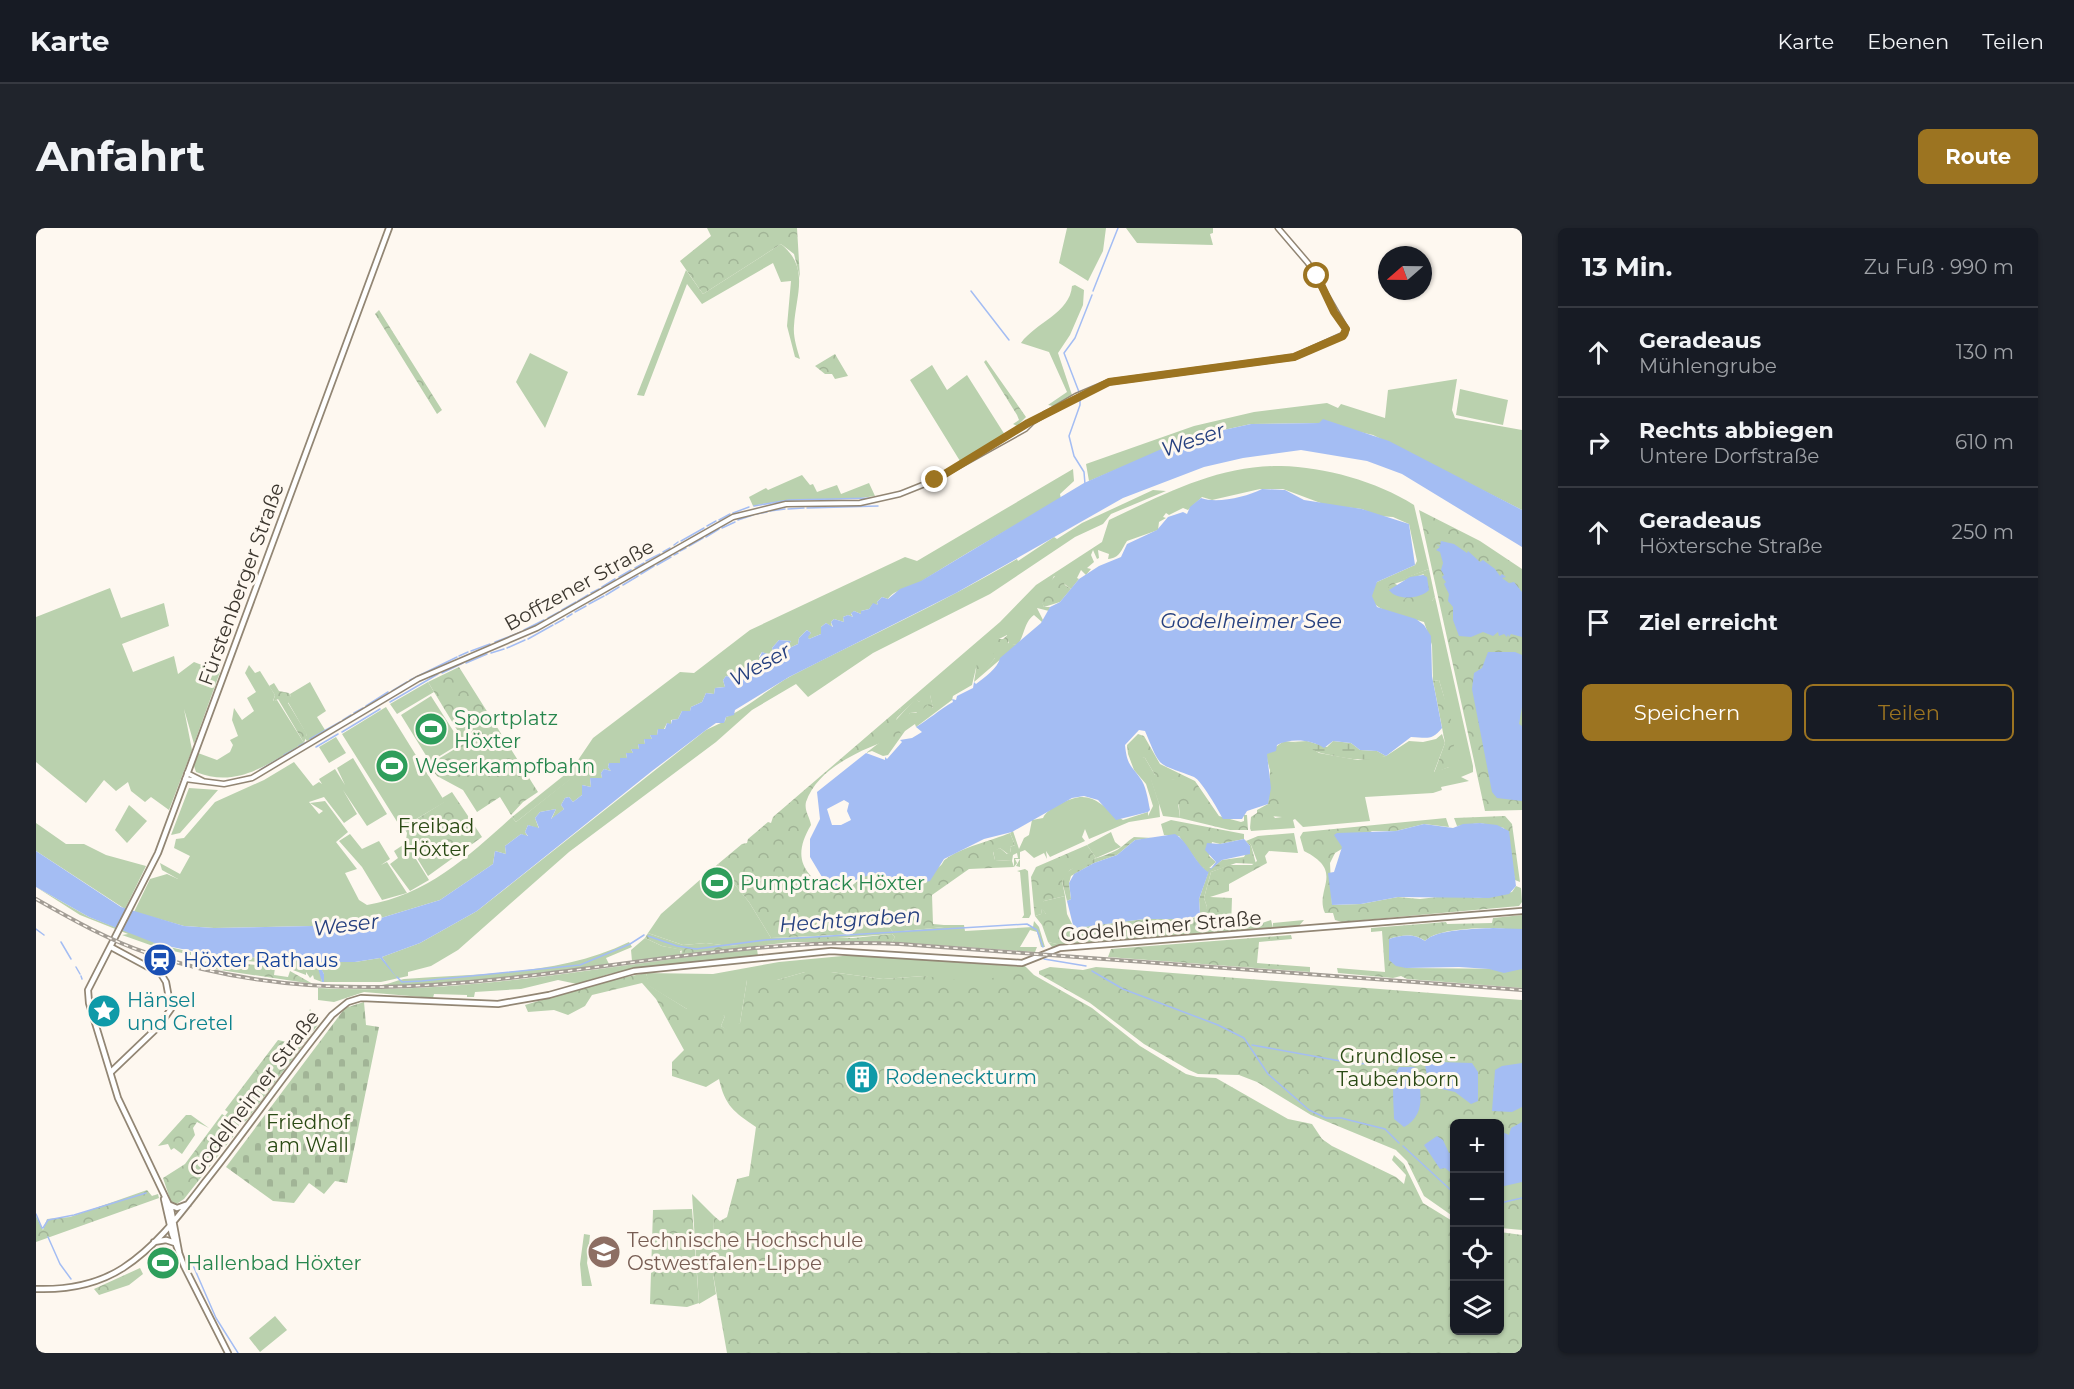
<!DOCTYPE html>
<html lang="de">
<meta charset="utf-8">
<style>
:root{--surface:#171b24;--page:#20242c;--text:#f1f3f6;--muted:#9ea1a6;--line:#363941;--accent:#9c7421}
body{margin:0;font-family:Montserrat,sans-serif;background:var(--page);color:var(--text)}
.controls{position:absolute;right:18px;bottom:18px;display:grid;overflow:hidden;border-radius:9px;box-shadow:0 2px 4px #0004}
.controls button{width:54px;height:54px;display:grid;place-items:center;padding:0;border:0;border-bottom:2px solid var(--line);background:var(--surface);color:var(--text);font:30px sans-serif}
.compass{position:absolute;left:1342px;top:18px;width:54px;height:54px;border-radius:50%;background:var(--surface);box-shadow:0 2px 4px #0004;rotate:250deg}
.stop{position:absolute;width:18px;height:18px;margin:-14px;border:4px solid #9c7421;border-radius:50%;background:#fff}
.stop.end{background:#9c7421;border-color:#fff;box-shadow:0 2px 6px #0008}
.list{margin:0;padding:0;list-style:none}
h2{display:flex;justify-content:space-between;align-items:center;height:78px;margin:0;padding:0 24px;font-size:26px}
h2 small{font-size:20px;font-weight:400;color:var(--muted)}
.list li{display:grid;grid-template-columns:39px 1fr auto;gap:18px;align-items:center;box-sizing:border-box;height:90px;padding:0 24px;border-top:2px solid var(--line)}
.list b{display:block;font-size:22px;white-space:nowrap}
.list p{margin:0;font-size:20px;white-space:nowrap;color:var(--muted)}
.list em{font-size:20px;font-style:normal;color:var(--muted)}
.actions{display:flex;gap:12px;padding:18px 24px}
.actions a{flex:1;padding:14px 0;border:2px solid var(--accent);border-radius:9px;text-align:center;font-size:21px;color:var(--accent)}
.actions .main{background:var(--accent);color:#fff}
.icon{flex:none;width:33px;height:33px;fill:none;stroke:currentColor;stroke-width:2;stroke-linecap:round;stroke-linejoin:round}
.map{position:relative;flex:none;width:1486px;height:1125px;overflow:hidden;border-radius:9px}
header{display:flex;align-items:center;gap:36px;box-sizing:border-box;height:84px;padding:0 30px;background:var(--surface);border-bottom:2px solid var(--line)}
header strong{font-size:28px}
nav{display:flex;gap:33px;margin-inline-start:auto;font-size:21px}
.intro{display:flex;align-items:center;justify-content:space-between;box-sizing:border-box;height:144px;padding:0 36px}
h1{margin:0;font-size:42px}
.button{padding:15px 27px;border-radius:9px;background:var(--accent);color:#fff;font-size:21px;font-weight:700}
main{display:flex;gap:36px;padding:0 36px}
aside{flex:1;background:var(--surface);border-radius:9px;box-shadow:0 2px 4px #0004}
.map>svg:first-child{display:block}
</style>
<header>
<strong>Karte</strong>
<nav><a>Karte</a><a>Ebenen</a><a>Teilen</a></nav>
</header>
<div class="intro"><h1>Anfahrt</h1><a class="button">Route</a></div>
<main>
<div class="map">
<svg width="1486" height="1125" viewBox="0 0 1486 1125">
<defs>
<pattern id="forest-crowns" width="20" height="18" patternUnits="userSpaceOnUse" patternTransform="scale(1.5)"><rect width="20" height="18" fill="#bad1ae"/><path d="M2 6a3 3 0 1 1 6 0M12 15a3 3 0 1 1 6 0" fill="none" stroke="#a1b496"/></pattern>
<pattern id="wetland-marsh" width="20" height="14" patternUnits="userSpaceOnUse" patternTransform="scale(1.5)"><rect width="20" height="14" fill="#bad1ae"/><path d="M1 5h8M5 5V1M11 12h8M15 12V8" fill="none" stroke="#a1b496"/></pattern>
<pattern id="cemetery-stones" width="16" height="16" patternUnits="userSpaceOnUse" patternTransform="scale(1.5)"><rect width="16" height="16" fill="#bad1ae"/><path d="M2 7V4a2 2 0 0 1 4 0v3zM10 15v-3a2 2 0 0 1 4 0v3z" fill="#a1b496"/></pattern>
</defs>
<rect width="100%" height="100%" fill="#fef8f0"/>
<path fill="#bad1ae" d="M 1031,0 L 1070,0 L 1067,23 L 1052,53 L 1023,35 Z
M 1090,0 L 1177,0 L 1177,5 L 1174,6 L 1177,17 L 1101,15 Z
M 745,16 C 774,40 760,66 758,98 C 757,109 761,121 764,131 L 759,129 L 751,98 L 755,53 L 745,54 L 737,35 L 666,76 L 651,56 L 608,168 L 601,167 L 650,42 L 667,66 Z
M 1039,57 L 1048,62 L 1047,77 L 1034,107 L 1022,125 L 1036,167 L 1017,178 L 1012,177 L 1031,164 L 1013,124 L 985,115 C 999,95 1034,85 1036,58 Z
M 494,125 L 532,144 L 509,200 L 480,154 Z
M 896,137 L 911,162 L 931,147 L 969,207 L 924,233 L 874,152 Z
M 1421,151 L 1416,182 L 1419,190 L 1486,202 L 1486,282 L 1337,207 L 1284,195 L 1215,196 L 1160,208 L 1053,253 L 1050,236 L 1158,198 L 1218,184 L 1291,175 L 1302,180 L 1305,176 L 1349,190 L 1352,162 Z
M 1424,161 L 1472,172 L 1467,197 L 1420,187 Z
M 1245,238 C 1289,239 1340,253 1378,277 L 1393,341 L 1357,355 L 1396,373 L 1399,369 L 1437,538 L 1437,544 L 1425,549 L 1433,553 L 1405,559 L 1406,562 L 1397,565 L 1329,569 L 1334,593 L 1267,599 L 1259,591 L 1257,592 L 1259,600 L 1215,603 L 1214,600 L 1226,584 L 1234,584 L 1239,590 L 1246,589 L 1230,526 L 1248,513 L 1267,515 L 1283,525 L 1322,532 L 1350,528 L 1373,513 L 1387,514 L 1400,511 L 1406,506 L 1409,515 L 1398,544 L 1413,539 L 1408,469 L 1403,452 L 1397,453 L 1396,417 L 1388,394 C 1372,388 1317,383 1341,354 L 1379,337 L 1381,333 L 1373,296 L 1357,289 L 1342,288 L 1326,281 L 1290,277 L 1247,261 L 1224,261 L 1176,272 L 1166,269 L 1152,282 L 1147,280 L 1133,287 L 1130,285 L 1127,289 L 1130,290 L 1123,294 L 1122,302 L 1091,313 C 1085,322 1084,330 1072,331 L 1073,326 L 1062,322 L 1063,330 L 1061,331 L 1057,322 L 1055,327 L 1058,334 L 1051,340 L 1055,341 L 1050,347 L 1045,342 L 1041,350 L 1043,351 L 1035,361 L 1018,348 L 1006,374 L 1008,379 L 1014,379 L 1013,383 L 1001,380 L 1007,392 L 1006,394 L 998,387 C 987,395 989,409 981,417 L 973,416 L 971,407 L 963,411 L 959,430 L 950,442 L 940,440 L 936,457 L 917,468 L 916,472 L 880,499 L 879,496 L 869,503 L 852,527 L 847,528 L 836,523 L 830,525 L 861,501 L 874,485 L 880,485 L 892,475 L 897,480 L 894,467 L 883,474 L 880,471 L 859,492 L 865,479 L 964,394 L 1000,357 L 1066,314 L 1073,292 C 1128,266 1183,237 1245,238 Z
M 1037,241 L 1038,253 L 1024,266 L 1025,271 C 979,298 931,324 886,353 C 874,361 858,361 852,371 L 846,369 L 841,374 L 842,377 L 837,376 L 833,381 L 825,383 L 825,386 L 818,383 L 815,386 L 817,389 L 812,387 L 807,389 L 808,394 L 798,391 L 795,394 L 796,399 L 790,395 L 785,399 L 785,406 L 773,411 L 771,409 L 775,405 L 771,402 L 763,410 L 762,416 L 749,422 L 755,413 L 743,412 L 736,420 L 739,429 L 726,424 L 723,428 L 726,435 L 718,432 L 710,438 L 716,443 L 706,441 L 699,446 L 702,451 L 690,448 L 687,452 L 689,459 L 679,460 L 678,466 L 670,465 L 666,474 L 655,479 L 654,483 L 646,483 L 642,491 L 635,492 L 635,497 L 631,495 L 628,501 L 622,501 L 621,507 L 614,507 L 616,511 L 608,511 L 609,516 L 602,516 L 603,521 L 595,521 L 597,525 L 590,525 L 591,530 L 584,530 L 585,535 L 573,535 L 572,539 L 575,543 L 568,541 L 565,545 L 566,550 L 554,550 L 555,559 L 546,557 L 546,567 L 537,574 L 533,569 L 529,570 L 525,577 L 528,581 L 515,592 L 520,581 L 504,584 L 499,590 L 503,601 L 492,597 L 489,604 L 492,609 L 485,606 L 469,618 L 470,626 L 459,623 L 457,636 L 404,672 L 322,697 L 178,700 L 148,698 L 98,684 L 114,651 L 131,646 L 142,651 L 126,642 L 124,635 L 144,646 L 154,628 L 138,620 L 140,611 L 148,610 L 179,574 L 228,552 L 258,534 L 277,558 L 283,554 L 286,556 L 283,551 L 299,541 L 309,557 L 301,540 L 317,530 L 351,586 L 331,598 L 307,562 L 321,586 L 308,595 L 288,569 L 273,574 L 283,586 L 287,583 L 274,575 L 289,573 L 312,604 L 300,614 L 321,641 L 309,645 L 323,672 L 331,677 C 391,667 433,628 476,589 L 480,594 L 539,547 L 536,541 L 557,510 L 644,444 L 658,445 L 714,402 L 869,329 L 881,333 Z
M 766,247 L 774,257 L 777,256 L 781,264 L 801,257 L 805,266 L 833,255 L 839,268 C 798,275 758,268 717,278 L 713,269 L 730,260 L 732,262 Z
M 1117,262 L 1130,263 L 1075,286 L 1067,296 L 1039,309 L 954,366 L 837,425 L 772,469 L 760,456 L 716,482 L 680,514 L 533,624 L 422,722 L 395,738 L 372,744 L 372,748 L 345,754 L 288,754 L 288,746 L 281,734 L 319,734 L 344,730 L 350,735 L 346,729 L 384,715 L 441,683 L 670,502 L 689,493 L 690,489 C 705,484 738,457 755,448 C 831,409 908,374 981,331 L 982,333 L 1018,309 L 1021,311 L 1046,295 Z
M 74,360 L 85,390 L 128,375 L 133,398 L 86,416 L 97,444 L 138,428 L 142,446 L 158,434 L 184,444 L 158,516 L 148,481 L 156,522 L 133,582 L 115,569 L 109,574 L 95,563 L 92,554 L 80,563 L 68,552 L 50,575 L 0,534 L 0,389 Z
M 213,437 L 219,445 L 224,443 L 239,467 L 237,473 L 241,472 L 268,515 C 233,535 202,561 160,544 L 158,538 L 162,525 L 181,532 L 194,524 L 197,517 L 194,512 L 202,508 L 196,492 L 198,480 L 206,492 L 218,483 L 211,470 L 220,464 L 209,445 Z
M 274,454 L 290,483 L 281,489 L 289,502 L 271,513 L 268,509 L 271,507 L 252,474 L 255,471 L 254,466 Z
M 392,454 L 398,464 L 361,486 L 354,476 Z
M 395,468 L 425,515 L 394,534 L 365,487 Z
M 350,479 L 409,574 L 365,600 L 306,506 Z
M 300,509 L 310,525 L 293,535 L 283,519 Z
M 1097,525 L 1109,530 L 1119,547 L 1139,552 L 1144,590 L 1127,588 L 1113,545 L 1123,576 L 1124,589 L 1093,594 L 1053,611 L 1049,601 L 1046,609 L 1049,613 L 1014,629 L 1010,623 L 1011,631 L 1008,625 L 998,630 L 989,622 L 984,624 L 984,639 L 980,638 L 984,631 L 979,631 L 981,635 L 978,639 L 978,630 L 982,630 L 981,625 L 977,627 L 976,633 L 959,632 L 957,623 L 964,620 L 971,626 L 975,624 L 974,619 L 979,617 L 974,605 L 977,603 L 983,621 L 988,610 L 993,607 L 996,592 L 1007,590 C 1010,583 1017,580 1024,576 C 1055,559 1062,576 1087,592 L 1112,584 L 1112,588 L 1117,578 L 1110,556 L 1098,542 L 1092,526 Z
M 153,560 L 182,562 L 144,605 L 135,607 Z
M 93,577 L 111,593 L 91,615 L 79,602 Z
M 0,595 L 30,616 L 48,616 L 70,627 L 110,638 L 89,681 L 0,623 Z
M 1075,604 L 1079,614 L 1085,619 L 1060,630 L 1051,617 Z
M 314,606 L 326,621 L 343,613 L 354,631 L 345,637 L 351,634 L 371,665 L 346,672 L 326,639 L 303,613 Z
M 370,615 L 393,652 L 374,663 L 354,636 L 362,630 L 358,623 Z
M 682,636 L 713,674 L 735,710 L 817,707 L 850,701 L 846,697 L 851,696 L 857,704 L 908,699 L 908,697 L 928,697 L 929,703 L 997,699 L 998,693 L 1003,699 L 1009,719 L 1005,719 L 1001,704 L 994,702 L 984,719 L 1001,719 L 999,724 L 856,714 L 859,709 L 856,706 L 693,718 L 670,715 L 647,717 L 612,705 L 625,686 Z
M 989,641 L 992,643 L 995,686 L 993,690 L 986,690 L 988,687 L 984,644 L 981,643 Z
M 0,659 L 53,689 L 119,714 L 121,716 L 155,724 L 155,727 L 119,719 L 118,715 L 117,718 L 86,707 L 92,706 L 44,687 Z
M 1029,668 L 1031,686 L 1010,686 L 1006,681 L 1005,686 L 999,688 L 998,681 L 1008,673 Z
M 1268,692 L 1262,699 L 1016,719 L 1012,714 L 1025,717 L 1237,700 L 1237,695 Z
M 609,710 L 626,718 L 648,722 L 644,723 L 645,727 L 596,733 L 595,722 Z
M 593,714 L 596,719 L 570,730 L 573,736 C 481,749 385,763 291,757 C 309,755 328,759 346,757 C 354,756 361,752 368,751 C 444,745 523,748 593,714 Z
M 721,721 L 722,728 L 612,739 L 573,746 L 541,756 L 522,752 L 485,761 L 439,764 L 438,769 L 431,769 L 431,767 L 398,766 L 397,770 L 328,764 L 298,774 L 282,772 L 282,760 C 430,768 574,736 721,721 Z
M 166,725 L 275,734 L 284,742 L 286,754 L 278,751 L 277,747 L 274,750 L 270,744 L 270,747 L 249,739 L 247,736 L 171,730 Z
M 817,727 L 988,739 L 1000,777 L 888,748 L 847,751 L 795,744 L 769,744 L 741,752 L 711,752 L 704,795 L 692,803 L 685,798 L 689,788 L 651,781 L 613,758 L 610,745 L 677,746 L 743,734 Z
M 656,966 L 678,988 L 677,1046 L 680,1066 L 663,1076 Z
M 548,1006 L 554,1007 L 551,1035 L 556,1058 L 546,1058 L 544,1036 Z
M 239,1088 L 251,1102 L 224,1124 L 213,1110 Z"/>
<path fill="url(#forest-crowns)" fill-rule="evenodd" d="M 671,0 L 761,0 L 764,50 L 758,26 L 745,16 L 667,66 L 644,33 L 675,8 Z
M 343,82 L 406,182 L 401,186 L 339,86 Z
M 799,126 L 812,148 L 799,151 L 796,146 L 789,146 L 779,138 Z
M 950,132 L 990,189 L 981,198 L 977,196 L 983,192 L 981,187 L 948,134 Z
M 1383,282 L 1444,313 L 1486,341 L 1486,582 L 1449,583 Z
M 1393,341 L 1399,369 L 1396,373 L 1359,376 L 1344,362 L 1344,359 ZM 1388,346 L 1368,372 L 1356,369 L 1352,358 Z
M 1022,345 L 1029,357 L 1035,361 L 1024,374 L 1008,379 L 1002,367 Z
M 974,405 L 972,415 L 981,417 L 938,454 L 941,435 L 946,434 L 950,441 L 959,430 L 955,417 L 959,411 L 967,411 Z
M 423,439 L 502,564 L 487,574 L 475,587 L 464,569 L 441,584 L 427,562 L 401,548 L 392,537 L 429,515 L 392,454 Z
M 1403,452 L 1420,508 L 1413,539 L 1398,545 L 1409,515 L 1397,453 Z
M 238,455 L 243,463 L 253,465 L 256,471 L 252,475 L 271,506 L 268,515 L 242,471 L 237,474 L 239,467 L 233,458 Z
M 891,466 L 894,467 L 897,479 L 893,481 L 892,476 L 884,484 L 874,485 L 866,500 L 862,501 L 866,507 C 831,519 782,538 770,574 C 768,583 774,589 775,597 C 756,629 766,646 796,664 L 799,660 C 814,667 820,650 833,646 C 842,643 861,652 871,654 C 881,649 896,645 904,638 C 907,636 907,632 910,631 C 924,620 957,612 974,605 L 979,617 L 974,619 L 975,625 L 972,626 L 964,620 L 957,624 L 959,632 L 976,633 L 978,639 L 933,641 L 896,667 L 897,696 L 908,697 L 908,699 L 857,704 L 851,696 L 847,697 L 851,701 L 843,705 L 735,710 L 713,674 L 682,636 L 706,616 L 711,615 L 712,611 L 732,594 L 735,595 L 737,589 L 865,479 L 860,492 L 880,470 L 883,474 Z
M 1102,506 L 1108,508 L 1124,536 L 1159,553 L 1183,588 L 1205,594 L 1208,593 L 1208,587 L 1211,587 L 1212,602 L 1194,602 L 1144,590 L 1143,578 L 1139,569 L 1139,552 L 1118,551 L 1119,547 L 1109,530 L 1092,526 L 1091,517 Z
M 1230,526 L 1247,577 L 1246,589 L 1233,588 L 1233,584 L 1228,584 L 1226,591 L 1214,600 L 1215,589 L 1221,585 L 1221,582 L 1232,576 L 1234,542 Z
M 536,541 L 540,547 L 480,594 L 476,589 Z
M 416,564 L 446,609 L 392,648 L 370,612 L 371,605 L 368,599 L 408,574 L 406,570 Z
M 1469,588 L 1476,596 L 1484,654 L 1479,652 L 1468,600 L 1444,595 L 1421,598 L 1418,590 Z
M 1410,590 L 1413,599 L 1388,596 L 1360,603 L 1336,603 L 1299,625 L 1294,635 L 1296,677 L 1325,676 L 1362,669 L 1384,671 L 1418,667 L 1443,670 L 1476,664 L 1480,658 L 1485,660 L 1486,674 L 1483,678 L 1306,694 L 1299,692 L 1297,685 L 1289,685 C 1278,661 1310,644 1268,623 L 1264,609 L 1267,604 Z
M 1135,592 L 1208,606 L 1208,611 L 1184,616 L 1176,614 L 1173,628 L 1180,634 L 1172,641 L 1165,639 L 1143,608 L 1128,607 L 1125,596 Z
M 1258,605 L 1262,625 L 1233,623 L 1229,628 L 1231,635 L 1193,656 L 1193,663 L 1174,669 L 1196,670 L 1195,700 L 1217,698 L 1235,692 L 1237,700 L 1025,717 L 1012,714 L 1006,697 L 999,688 L 1005,686 L 1006,680 L 1010,686 L 1031,686 L 1038,700 L 1108,691 L 1153,691 L 1167,687 L 1171,679 L 1168,670 L 1175,644 L 1193,637 L 1216,637 L 1221,633 L 1215,617 L 1210,613 L 1222,608 Z
M 1051,617 L 1060,630 L 1034,642 L 1026,653 L 1029,668 L 1008,673 L 1006,678 L 998,681 L 995,649 L 1000,639 Z
M 1486,687 L 1486,701 C 1476,703 1467,700 1457,700 C 1440,700 1400,701 1389,713 C 1379,705 1365,707 1353,711 L 1370,740 L 1486,741 L 1486,760 L 1371,751 L 1365,748 L 1357,750 L 1302,745 L 1301,740 L 1349,744 L 1346,703 L 1335,704 L 1335,700 L 1410,694 L 1411,696 L 1456,695 L 1457,690 Z
M 612,705 L 647,717 L 670,715 L 694,718 L 771,709 L 817,710 L 856,706 L 859,709 L 856,714 L 755,714 L 645,727 L 646,722 L 626,718 L 609,710 Z
M 1255,707 L 1256,711 L 1223,714 L 1221,735 L 1274,739 L 1274,744 L 1072,729 L 1075,721 Z
M 178,733 L 232,738 L 239,740 L 238,747 L 252,749 L 254,743 L 277,756 L 164,739 L 167,734 Z
M 988,737 L 998,747 L 1056,780 L 1104,818 L 1150,846 L 1161,849 L 1180,850 L 1252,891 L 1276,896 L 1286,911 L 1296,918 L 1360,949 L 1368,956 L 1370,947 L 1356,932 L 1358,927 L 1368,936 L 1387,975 L 1418,994 L 1418,1102 L 1464,1102 L 1464,1004 L 1486,1007 L 1486,1125 L 691,1125 L 677,1046 L 678,988 L 684,993 L 691,989 L 701,951 L 713,948 L 720,899 C 698,884 689,878 683,851 L 670,859 L 636,848 L 636,834 L 648,822 L 620,771 L 606,755 L 556,767 L 549,778 L 532,787 L 518,782 L 492,784 L 489,777 L 566,754 L 610,745 L 614,758 L 651,781 L 666,777 L 689,788 L 685,798 L 692,802 L 695,797 L 704,795 L 711,752 L 741,752 L 769,744 L 795,744 L 847,751 L 888,748 L 945,755 Z
M 1014,739 L 1047,742 L 1060,739 L 1486,772 L 1486,1002 L 1464,1000 L 1464,896 L 1418,896 L 1418,989 L 1388,968 L 1371,933 L 1360,922 L 1275,887 L 1221,854 L 1203,847 L 1162,846 L 1153,842 L 1108,816 L 1054,775 L 1003,746 L 1003,743 Z
M 274,781 L 284,794 L 210,893 L 203,897 L 200,905 L 148,971 L 139,977 L 135,974 L 127,950 L 149,936 L 186,886 L 189,888 L 192,884 L 189,882 L 242,812 L 251,814 L 262,813 Z
M 150,887 L 155,887 L 173,900 L 161,894 L 157,900 L 159,907 L 146,926 L 138,920 L 135,922 L 132,916 L 122,918 Z
M 111,962 L 116,968 L 122,966 L 123,970 L 0,1014 L 0,988 L 7,1002 L 11,991 L 34,989 Z
M 656,981 L 663,1075 L 651,1079 L 614,1076 L 617,982 Z
M 104,1040 L 107,1046 L 93,1057 L 63,1067 L 58,1061 Z"/>
<path fill="url(#wetland-marsh)" d="M 1271,513 L 1291,519 L 1297,513 L 1315,515 L 1324,522 L 1341,523 L 1350,528 C 1328,535 1308,530 1285,525 C 1274,522 1270,515 1255,514 Z
M 1098,609 L 1117,610 L 1099,612 L 1081,627 L 1058,635 L 1035,648 L 1033,655 L 1035,671 L 1031,673 L 1026,653 C 1034,633 1062,632 1079,623 C 1086,620 1091,613 1098,609 Z
M 1208,611 L 1215,617 L 1220,636 L 1200,635 L 1175,644 L 1168,670 L 1171,679 L 1170,684 L 1153,691 L 1164,686 L 1163,671 L 1172,645 L 1165,639 L 1176,640 L 1186,632 L 1208,629 L 1214,618 Z"/>
<path fill="url(#cemetery-stones)" d="M 328,774 L 330,797 L 343,799 L 311,955 L 299,953 L 288,966 L 273,955 L 258,975 L 237,973 L 190,939 L 309,780 Z"/>
<path fill="#a4bdf3" fill-rule="evenodd" d="M 1287,191 L 1353,213 L 1486,282 L 1486,319 L 1366,246 L 1331,233 L 1265,222 L 1207,230 L 1168,239 L 1087,270 L 920,365 L 753,449 L 699,482 L 698,487 L 690,489 L 688,495 L 680,495 L 670,502 L 616,543 L 441,683 L 384,715 L 346,729 L 361,750 L 344,730 L 319,734 L 282,734 L 288,746 L 288,754 L 286,754 L 282,740 L 275,734 L 166,725 L 121,716 L 53,689 L 0,659 L 0,623 L 85,679 L 148,698 L 178,700 L 322,697 L 404,672 L 457,636 L 459,623 L 470,626 L 469,618 L 485,606 L 492,608 L 489,604 L 492,597 L 503,600 L 499,590 L 504,584 L 520,581 L 515,591 L 528,581 L 525,577 L 529,570 L 533,569 L 537,574 L 546,567 L 546,557 L 555,559 L 554,550 L 566,550 L 565,545 L 568,541 L 575,543 L 572,539 L 573,535 L 584,535 L 584,530 L 591,530 L 590,525 L 597,525 L 595,521 L 603,521 L 602,516 L 609,516 L 608,511 L 616,511 L 614,507 L 621,507 L 622,501 L 629,501 L 631,495 L 635,496 L 636,492 L 642,491 L 646,483 L 654,483 L 655,479 L 666,474 L 670,465 L 678,466 L 679,460 L 689,459 L 687,452 L 690,448 L 702,451 L 699,446 L 706,441 L 715,443 L 710,438 L 718,432 L 726,435 L 723,431 L 726,424 L 739,429 L 736,420 L 743,412 L 755,413 L 749,422 L 762,416 L 763,410 L 771,402 L 775,405 L 772,409 L 773,411 L 785,406 L 785,399 L 790,395 L 797,399 L 795,394 L 798,391 L 808,394 L 807,389 L 812,387 L 817,389 L 815,385 L 818,383 L 825,386 L 825,383 L 833,381 L 837,375 L 842,377 L 841,374 L 846,369 L 852,371 L 864,361 L 885,353 L 1048,255 L 1137,216 L 1160,208 L 1215,196 L 1283,195 Z
M 1226,261 L 1249,262 L 1268,272 L 1326,281 L 1373,296 L 1379,337 L 1341,354 L 1336,368 L 1341,379 L 1380,391 L 1388,397 L 1395,408 L 1396,448 L 1406,500 C 1395,514 1389,509 1375,509 L 1350,528 L 1341,523 L 1324,522 L 1315,515 L 1297,513 L 1288,520 C 1276,511 1253,510 1241,517 L 1240,523 L 1231,526 L 1235,560 L 1232,576 L 1211,583 L 1206,591 L 1187,591 C 1183,583 1165,552 1158,549 C 1120,534 1126,543 1109,503 L 1103,502 L 1089,517 C 1091,537 1095,537 1104,550 C 1110,557 1112,572 1114,582 L 1112,584 L 1080,592 L 1062,572 L 1048,568 L 1036,570 L 976,604 L 948,611 L 908,631 L 894,653 L 884,655 L 838,645 L 799,660 L 786,649 L 774,629 L 774,611 L 784,591 L 781,564 L 830,525 L 849,532 L 849,529 L 851,531 L 866,514 L 864,512 L 876,510 L 886,504 L 880,499 C 892,492 903,482 917,474 L 916,471 L 920,472 L 921,468 L 937,460 L 938,454 L 940,456 C 948,450 962,440 964,430 L 1005,395 L 1014,379 L 1024,374 L 1043,351 L 1063,338 L 1085,329 L 1091,316 L 1121,302 L 1132,289 L 1147,284 L 1151,286 L 1154,279 L 1165,270 C 1181,276 1210,269 1226,261 ZM 808,572 L 813,575 L 811,583 L 815,592 L 805,597 L 796,597 L 791,581 Z
M 1405,313 L 1418,316 L 1431,325 L 1432,323 L 1444,334 L 1447,332 L 1459,341 L 1464,348 L 1466,346 L 1470,349 L 1466,350 L 1473,355 L 1478,354 L 1486,364 L 1486,409 L 1475,406 L 1473,409 L 1472,406 L 1471,409 L 1468,406 L 1463,408 L 1462,404 L 1457,408 L 1447,404 L 1435,409 L 1423,408 L 1417,392 L 1417,379 L 1412,373 L 1413,366 L 1408,356 L 1410,354 L 1406,349 L 1408,347 L 1405,342 L 1407,335 L 1404,324 L 1400,322 L 1404,319 L 1400,316 L 1404,318 Z
M 1387,347 L 1391,349 L 1393,362 C 1384,371 1361,373 1353,362 L 1374,349 Z
M 1452,424 L 1479,424 L 1486,427 L 1486,479 L 1483,496 L 1486,498 L 1486,573 L 1461,570 L 1456,564 L 1436,461 L 1438,445 L 1446,440 Z
M 1444,595 L 1461,597 L 1473,603 L 1480,658 L 1473,666 L 1453,670 L 1362,669 L 1325,676 L 1296,677 L 1292,645 L 1298,644 L 1306,619 L 1298,607 L 1301,605 L 1360,603 L 1388,596 L 1417,600 L 1427,596 Z
M 1139,606 C 1152,613 1158,634 1172,644 L 1180,634 L 1169,622 L 1171,615 L 1184,616 L 1208,611 L 1214,618 L 1214,626 L 1186,632 L 1173,643 L 1163,671 L 1164,686 L 1153,691 L 1108,691 L 1040,700 L 1037,697 L 1031,673 L 1035,671 L 1033,655 L 1038,646 L 1058,635 L 1081,627 L 1099,612 Z
M 1457,700 L 1486,701 L 1486,741 L 1468,745 L 1453,741 L 1423,739 L 1370,740 L 1360,738 L 1353,732 L 1353,711 C 1366,707 1378,705 1389,713 C 1400,701 1440,701 1457,700 Z
M 1403,834 L 1436,835 L 1442,844 L 1442,873 L 1435,876 L 1419,864 L 1393,858 L 1389,837 Z
M 1486,835 L 1486,879 L 1476,884 L 1456,883 L 1459,842 L 1466,838 Z
M 1363,839 L 1378,839 L 1382,842 C 1384,864 1391,886 1368,899 L 1358,891 C 1358,875 1354,853 1363,839 Z
M 1486,894 L 1486,954 L 1464,959 L 1464,903 L 1473,907 L 1475,900 Z
M 1401,908 L 1407,912 L 1413,925 L 1418,922 L 1418,947 L 1409,940 L 1404,941 L 1388,917 Z"/>
<g fill="none" stroke-linecap="round" stroke-linejoin="round">
<path stroke="#a4bdf3" stroke-width="1.5" d="M 935,63 L 973,112
M 1057,63 L 1082,0
M 1043,164 L 1028,125 L 1039,110 L 1056,67
M 1044,169 L 1044,177 L 1033,208 L 1038,228 L 1048,244 L 1049,256
M 718,278 L 753,272 L 839,270
M 771,280 L 842,278
M 752,281 L 768,280
M 734,283 L 749,281
M 697,285 L 713,279
M 720,286 L 731,284
M 683,292 L 694,286
M 702,292 L 717,287
M 671,298 L 680,293
M 686,300 L 699,294
M 670,309 L 683,301
M 645,313 L 668,300
M 638,317 L 642,314
M 653,318 L 667,310
M 644,323 L 650,320
M 627,324 L 634,320
M 638,327 L 642,325
M 610,333 L 624,326
M 621,337 L 635,329
M 599,340 L 608,335
M 605,346 L 618,338
M 583,349 L 595,342
M 587,357 L 602,348
M 566,359 L 579,351
M 555,365 L 563,361
M 570,367 L 583,359
M 542,373 L 552,367
M 553,376 L 568,368
M 526,382 L 540,374
M 539,384 L 550,378
M 531,389 L 536,386
M 512,390 L 523,384
M 519,396 L 528,391
M 488,402 L 508,392
M 492,411 L 517,397
M 459,414 L 485,404
M 471,420 L 489,412
M 435,423 L 454,416
M 455,425 L 468,421
M 423,428 L 432,424
M 430,435 L 451,426
M 406,445 L 427,435
M 374,452 L 421,429
M 356,463 L 371,454
M 354,474 L 402,446
M 330,478 L 352,464
M 318,485 L 327,480
M 307,492 L 315,487
M 306,504 L 344,481
M 274,511 L 304,494
M 263,518 L 271,514
M 280,519 L 302,506
M 248,527 L 261,520
M 224,542 L 246,529
M 0,701 L 8,707
M 612,708 L 641,718 L 660,721 L 729,712 L 991,696 L 1001,702 L 1007,719
M 25,714 L 35,731
M 1008,731 L 1050,738
M 40,739 L 44,746
M 1056,743 L 1087,761 L 1182,797 L 1208,810 L 1232,846 L 1273,882 L 1290,890 L 1305,890 L 1349,901 L 1363,915
M 45,748 L 46,751
M 361,749 L 366,754 L 386,753 L 544,737 L 594,716 L 608,707
M 1216,817 L 1321,836 L 1382,832
M 1367,918 L 1418,965
M 1464,975 L 1486,970
M 0,986 L 6,1000
M 7,1000 L 12,992 L 38,987 L 110,965
M 12,1009 L 24,1036 L 35,1051
M 153,1028 L 180,1090 L 202,1125"/>
<defs>
<path id="minor" d="M 1009,186 L 1023,179
M 979,204 L 1040,168 L 1073,154 L 1258,129 L 1309,106 L 1310,101 L 1272,35 L 1242,0
M 151,545 L 167,553
M 149,551 L 188,556 L 216,550 L 382,451 L 501,400 L 697,289 L 750,276 L 824,275 L 864,266 L 894,254 L 989,201 L 996,194"/>
<path id="major" d="M 75,719 L 125,746 L 130,754 L 135,781 L 122,799 L 75,844
M 128,971 L 136,1006 L 148,1038 L 192,1125
M 134,977 L 141,980 L 152,976
M 118,1014 L 130,1012 L 139,1015
M 143,1024 L 135,981 L 82,870 L 53,775 L 52,762 L 122,625 L 353,0
M 0,1061 C 30,1062 62,1056 87,1040 C 121,1018 145,985 169,954 C 213,899 252,841 296,787 L 312,774 L 325,770 L 462,776 L 513,767 L 598,743 L 795,723 L 986,735 L 1024,720 L 1486,683"/>
</defs>
<use href="#minor" stroke="#928674" stroke-width="7"/>
<use href="#major" stroke="#928674" stroke-width="8"/>
<use href="#minor" stroke="#fff" stroke-width="4"/>
<use href="#major" stroke="#fff" stroke-width="4.5"/>
<defs>
<path id="rail" d="M 0,671 C 37,692 74,713 114,726 C 365,811 610,704 864,716 L 1486,762"/>
</defs>
<use href="#rail" stroke="#a39d95" stroke-width="4"/>
<use href="#rail" stroke="#fef8f0" stroke-width="1.5" stroke-dasharray="4.5" stroke-linecap="butt"/>
</g>
<g fill="none" stroke-linecap="round" stroke-linejoin="round">
<path stroke="#9c7421" stroke-width="8" d="M 899,252 L 992,195 L 1073,154 L 1258,129 L 1307,108 L 1310,101 L 1298,84 L 1281,48"/>
</g>
<defs>
<symbol id="stadium-disc" viewBox="-11 -11 22 22"><circle r="9.5" fill="#2e9e5b" stroke="#fef8f0"/><path d="M0-5a6.5 5 0 1 0 0 10a6.5 5 0 1 0 0-10ZM-3.5-1.8h7v3.6h-7Z" fill="#fff"/></symbol>
<symbol id="station-disc" viewBox="-11 -11 22 22"><circle r="9.5" fill="#1a4fb4" stroke="#fef8f0"/><path d="M-3-6H3Q5-6 5-4V2Q5 4 3 4L4.5 6H3L1.5 4h-3L-3 6H-4.5L-3 4Q-5 4-5 2V-4Q-5-6-3-6ZM-3.5-4v3h7v-3ZM-3.5 1v1.5H-2V1ZM2 1v1.5H3.5V1Z" fill="#fff"/></symbol>
<symbol id="sight-disc" viewBox="-11 -11 22 22"><circle r="9.5" fill="#0f9aa8" stroke="#fef8f0"/><path d="M0-6L1.8-2.2L6-1.7L2.9 1.2L3.7 5.4L0 3.3L-3.7 5.4L-2.9 1.2L-6-1.7L-1.8-2.2Z" fill="#fff"/></symbol>
<symbol id="building-disc" viewBox="-11 -11 22 22"><circle r="9.5" fill="#0f9aa8" stroke="#fef8f0"/><path d="M-4-6H4V6H1V3H-1V6H-4ZM-2.5-4.3h1.7v1.8h-1.7ZM.8-4.3h1.7v1.8H.8ZM-2.5-1h1.7V.8h-1.7ZM.8-1h1.7V.8H.8Z" fill="#fff"/></symbol>
<symbol id="university-disc" viewBox="-11 -11 22 22"><circle r="9.5" fill="#8d6e63" stroke="#fef8f0"/><path d="M0-5L7-2L0 1L-7-2ZM-4 1L0 2.5L4 1V4Q0 6-4 4Z" fill="#fff"/></symbol>
</defs>
<g fill-rule="evenodd">
<use href="#stadium-disc" x="376" y="482" width="38" height="38"/>
<use href="#stadium-disc" x="337" y="519" width="38" height="38"/>
<use href="#stadium-disc" x="662" y="636" width="38" height="38"/>
<use href="#station-disc" x="105" y="713" width="38" height="38"/>
<use href="#sight-disc" x="49" y="764" width="38" height="38"/>
<use href="#building-disc" x="807" y="830" width="38" height="38"/>
<use href="#university-disc" x="549" y="1005" width="38" height="38"/>
<use href="#stadium-disc" x="108" y="1016" width="38" height="38"/>
</g>
<g text-anchor="middle" stroke-width="6" stroke-linejoin="round" paint-order="stroke">
<g font-size="20" fill="#3d3830" stroke="#fef8f0">
<text transform="translate(205 356) rotate(-70)" y="7">Fürstenberger Straße</text>
<text transform="translate(543 357) rotate(-29)" y="7">Boffzener Straße</text>
<text transform="translate(1125 698) rotate(-5)" y="7">Godelheimer Straße</text>
<text transform="translate(218 865) rotate(-53)" y="7">Godelheimer Straße</text>
</g>
<g font-size="20" fill="#27864d" stroke="#fef8f0" text-anchor="start">
<text x="418" y="497">Sportplatz<tspan x="418" dy="23">Höxter</tspan></text>
<text x="379" y="545">Weserkampfbahn</text>
<text x="704" y="662">Pumptrack Höxter</text>
<text x="150" y="1042">Hallenbad Höxter</text>
</g>
<g font-size="20" fill="#2a4a14" stroke="#fef8f0">
<text x="400" y="605">Freibad<tspan x="400" dy="23">Höxter</tspan></text>
<text x="1362" y="835">Grundlose -<tspan x="1362" dy="23">Taubenborn</tspan></text>
<text x="272" y="901">Friedhof<tspan x="272" dy="23">am Wall</tspan></text>
</g>
<g font-size="20" fill="#164399" stroke="#fef8f0" text-anchor="start">
<text x="147" y="739">Höxter Rathaus</text>
</g>
<g font-size="20" fill="#0d838f" stroke="#fef8f0" text-anchor="start">
<text x="91" y="779">Hänsel<tspan x="91" dy="23">und Gretel</tspan></text>
<text x="849" y="856">Rodeneckturm</text>
</g>
<g font-size="20" fill="#785e54" stroke="#fef8f0" text-anchor="start">
<text x="591" y="1019">Technische Hochschule<tspan x="591" dy="23">Ostwestfalen-Lippe</tspan></text>
</g>
<g font-size="21" font-style="italic" fill="#26407f" stroke="#fef8f0">
<text transform="translate(1157 212) rotate(-19)" y="7">Weser</text>
<text x="1215" y="400">Godelheimer See</text>
<text transform="translate(724 437) rotate(-29)" y="7">Weser</text>
<text transform="translate(814 692) rotate(-4)" y="7">Hechtgraben</text>
<text transform="translate(310 697) rotate(-7)" y="7">Weser</text>
</g>
</g>
</svg>
<div class="controls">
<button>+</button>
<button>−</button>
<button><svg class="icon" aria-label="locate" viewBox="0 0 24 24"><circle cx="12" cy="12" r="6"/><path d="M12 2v4M12 18v4M2 12h4M18 12h4"/></svg></button>
<button><svg class="icon" aria-label="layers" viewBox="0 0 24 24"><path d="M12 4l9 5-9 5-9-5zM3 14l9 5 9-5"/></svg></button>
</div>
<svg class="compass" viewBox="-18 -18 36 36"><path d="M0-13l5 13h-10z" fill="#e53935"/><path d="M0 13l5-13h-10z" fill="#9ea1a6"/></svg>
<div class="stop" style="left:1281px;top:48px"></div>
<div class="stop end" style="left:899px;top:252px"></div>
</div>
<aside>
<h2>13 Min.<small>Zu Fuß · 990 m</small></h2>
<ul class="list">
<li><svg class="icon" aria-label="ahead" viewBox="0 0 24 24"><path d="M12 20V5M6 11l6-6 6 6"/></svg><div><b>Geradeaus</b><p>Mühlengrube</p></div><em>130 m</em></li>
<li><svg class="icon" aria-label="right" viewBox="0 0 24 24"><path d="M7 20v-9h11M14 6l5 5-5 5"/></svg><div><b>Rechts abbiegen</b><p>Untere Dorfstraße</p></div><em>610 m</em></li>
<li><svg class="icon" aria-label="ahead" viewBox="0 0 24 24"><path d="M12 20V5M6 11l6-6 6 6"/></svg><div><b>Geradeaus</b><p>Höxtersche Straße</p></div><em>250 m</em></li>
<li><svg class="icon" aria-label="arrive" viewBox="0 0 24 24"><path d="M6 21V4h12l-3 4 3 4H6"/></svg><div><b>Ziel erreicht</b></div></li>
</ul>
<div class="actions"><a class="main">Speichern</a><a>Teilen</a></div>
</aside>
</main>
